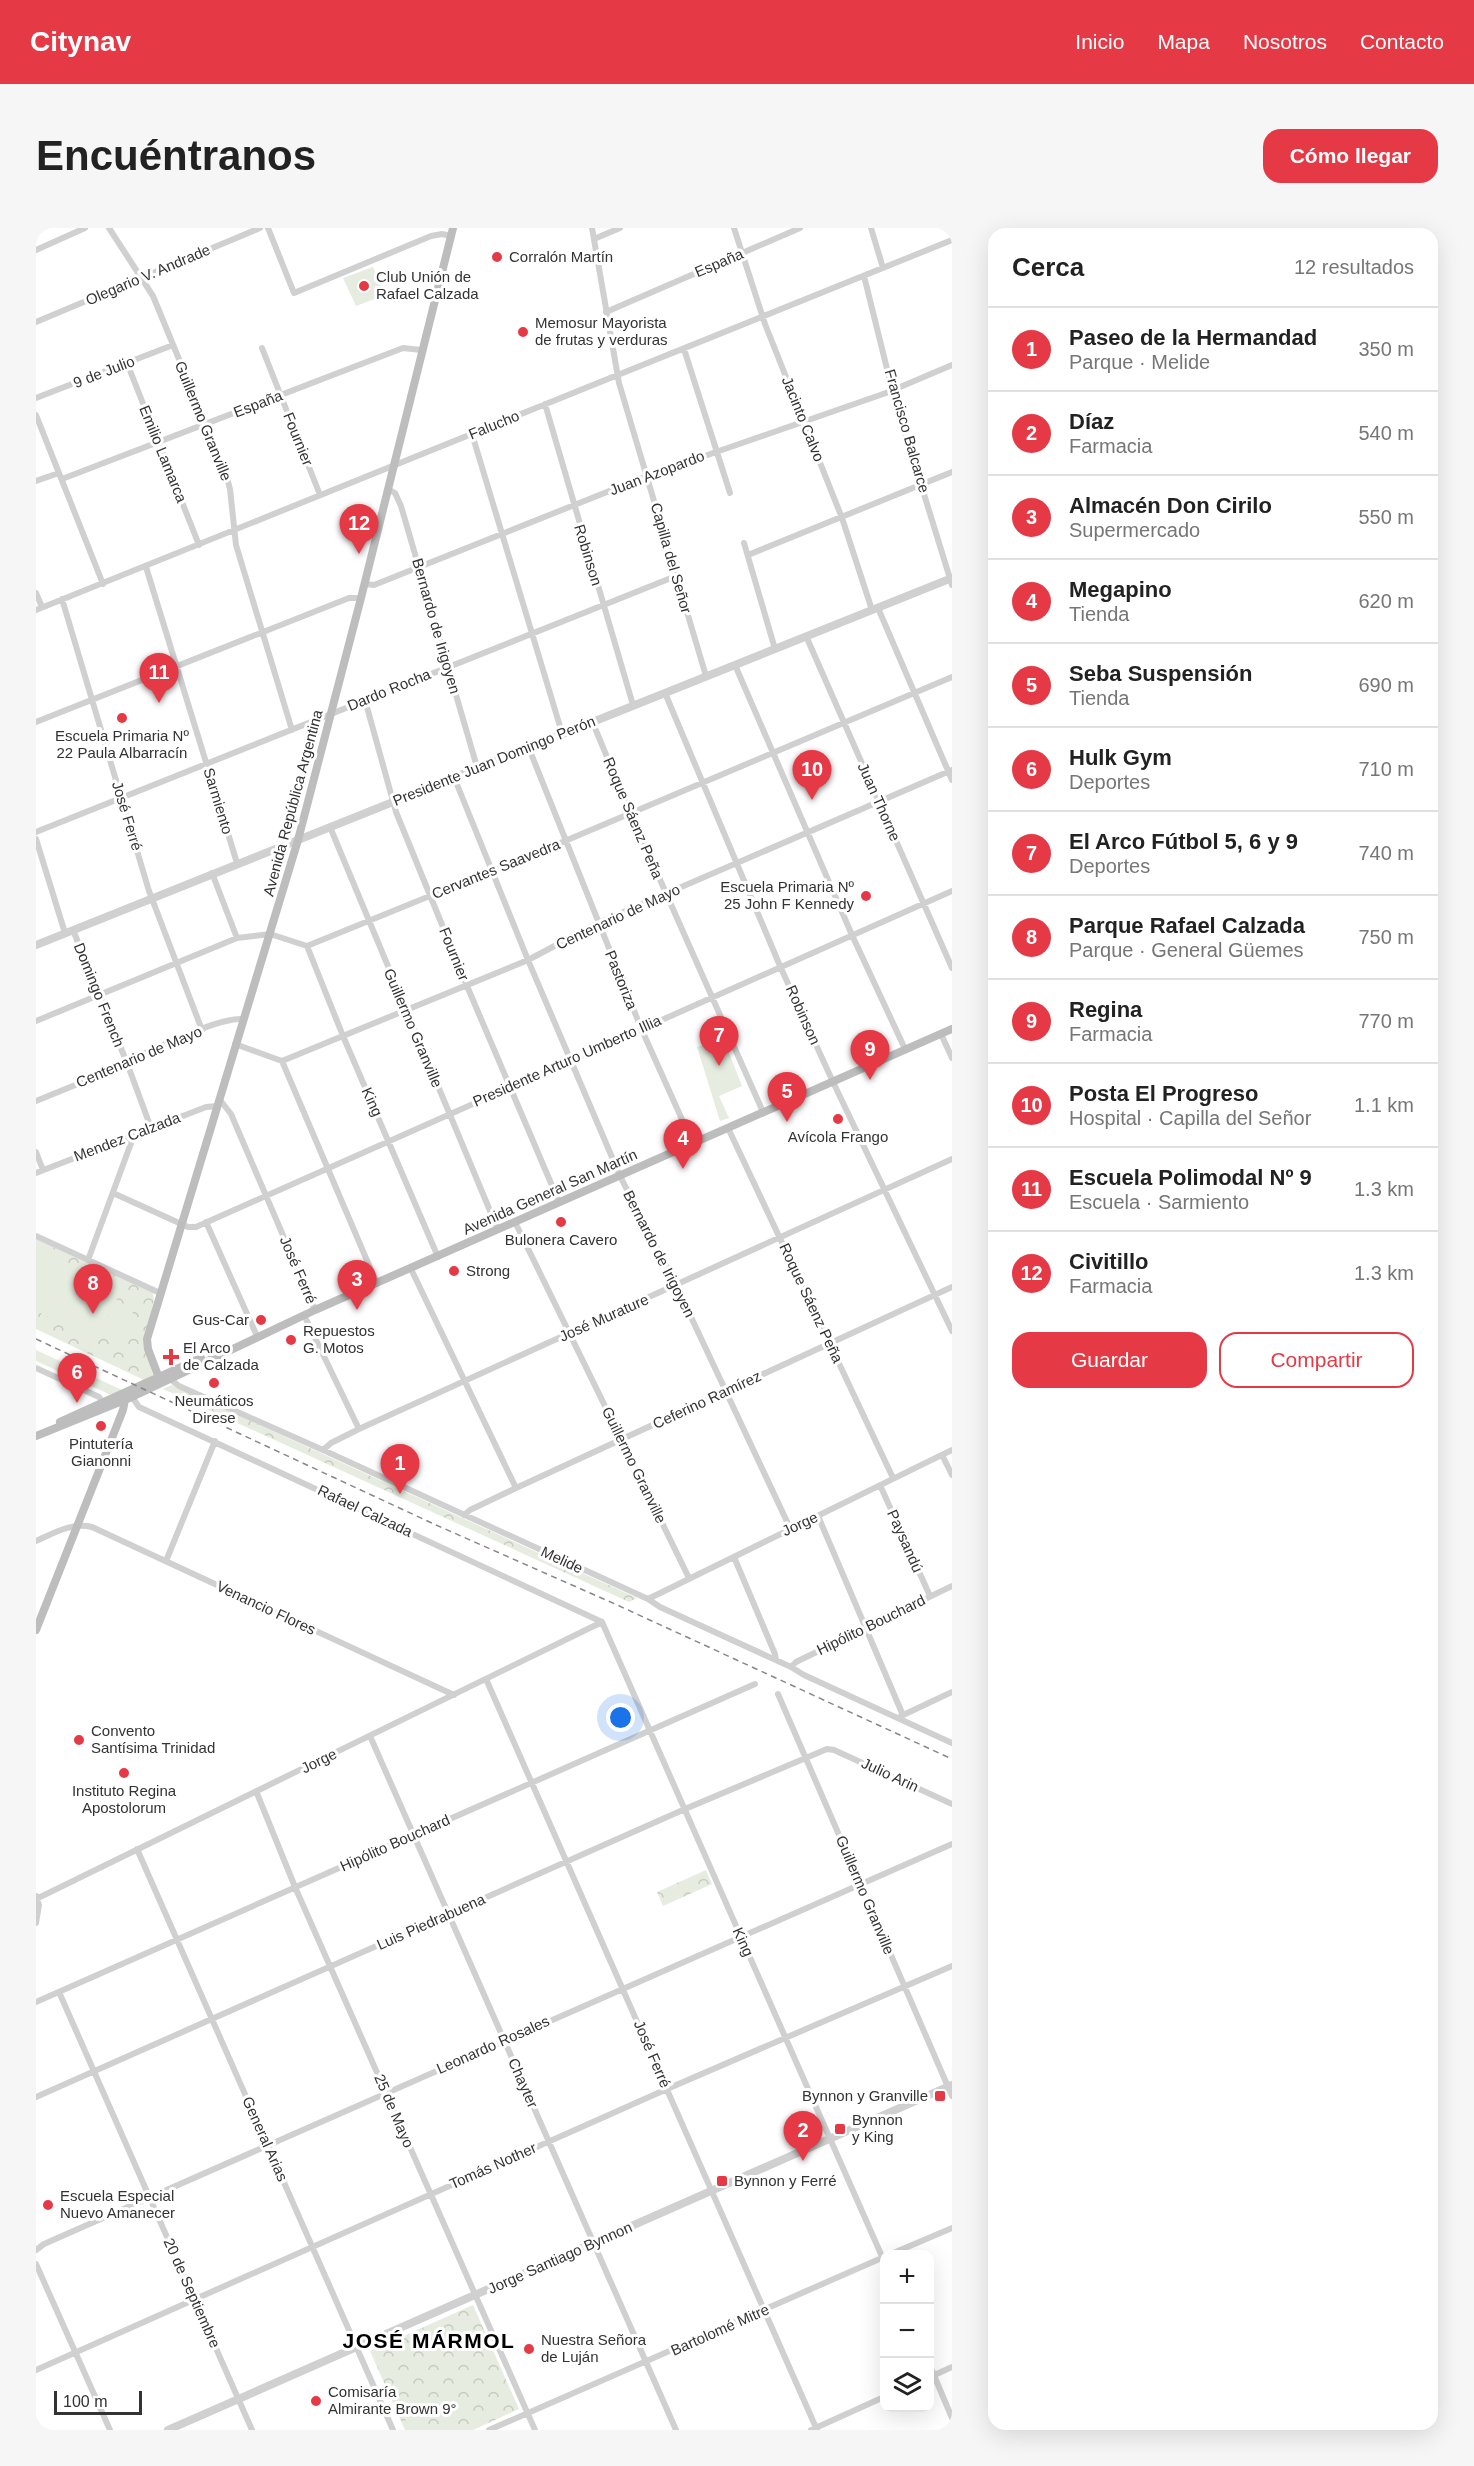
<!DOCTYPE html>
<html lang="es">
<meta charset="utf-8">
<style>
:root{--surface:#fff;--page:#f6f6f6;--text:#222;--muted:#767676;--line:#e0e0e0;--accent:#e63946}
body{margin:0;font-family:Arial,sans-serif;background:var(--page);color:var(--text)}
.controls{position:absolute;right:18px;bottom:18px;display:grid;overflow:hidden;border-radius:12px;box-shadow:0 6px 24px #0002}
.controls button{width:54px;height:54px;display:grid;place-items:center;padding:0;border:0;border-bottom:2px solid var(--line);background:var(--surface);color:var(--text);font:30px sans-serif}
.scale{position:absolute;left:18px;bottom:15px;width:88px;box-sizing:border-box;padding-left:6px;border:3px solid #333;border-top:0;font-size:16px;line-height:21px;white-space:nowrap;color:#333;-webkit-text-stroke:4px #fff;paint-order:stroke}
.you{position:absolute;left:585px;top:1490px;width:21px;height:21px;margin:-15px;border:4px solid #fff;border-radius:50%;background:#1a73e8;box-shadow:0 0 0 9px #1a73e833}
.badge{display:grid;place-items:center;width:39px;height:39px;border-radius:50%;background:var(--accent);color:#fff;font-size:20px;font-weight:700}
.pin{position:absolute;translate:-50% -50px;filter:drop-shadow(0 2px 3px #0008)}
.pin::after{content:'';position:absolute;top:32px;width:21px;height:18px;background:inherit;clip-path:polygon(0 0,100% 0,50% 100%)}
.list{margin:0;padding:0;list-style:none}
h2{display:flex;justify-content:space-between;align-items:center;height:78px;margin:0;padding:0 24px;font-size:26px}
h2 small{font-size:20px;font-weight:400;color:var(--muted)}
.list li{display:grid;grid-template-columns:39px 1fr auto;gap:18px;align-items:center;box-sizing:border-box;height:84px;padding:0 24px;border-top:2px solid var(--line)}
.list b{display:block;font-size:22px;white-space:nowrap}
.list p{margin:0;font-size:20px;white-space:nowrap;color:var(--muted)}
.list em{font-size:20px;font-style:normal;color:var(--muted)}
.actions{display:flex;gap:12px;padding:18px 24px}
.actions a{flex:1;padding:14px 0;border:2px solid var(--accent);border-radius:18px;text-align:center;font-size:21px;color:var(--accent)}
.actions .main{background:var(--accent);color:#fff}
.icon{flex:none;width:33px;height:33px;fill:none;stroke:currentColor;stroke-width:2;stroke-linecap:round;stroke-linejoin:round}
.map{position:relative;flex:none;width:916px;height:2202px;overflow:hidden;border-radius:18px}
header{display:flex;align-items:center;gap:36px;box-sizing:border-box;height:84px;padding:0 30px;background:var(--accent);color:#fff}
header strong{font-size:28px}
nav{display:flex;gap:33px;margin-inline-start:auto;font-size:21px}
.intro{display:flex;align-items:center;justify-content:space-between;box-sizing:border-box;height:144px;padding:0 36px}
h1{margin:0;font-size:42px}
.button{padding:15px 27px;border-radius:18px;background:var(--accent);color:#fff;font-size:21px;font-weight:700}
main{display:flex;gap:36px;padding:0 36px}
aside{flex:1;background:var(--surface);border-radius:18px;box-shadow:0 6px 24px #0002}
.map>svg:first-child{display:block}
</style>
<header>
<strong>Citynav</strong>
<nav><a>Inicio</a><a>Mapa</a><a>Nosotros</a><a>Contacto</a></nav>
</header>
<div class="intro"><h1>Encuéntranos</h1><a class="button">Cómo llegar</a></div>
<main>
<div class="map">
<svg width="916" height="2202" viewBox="0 0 916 2202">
<defs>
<pattern id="park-crowns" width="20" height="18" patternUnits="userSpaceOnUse" patternTransform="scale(1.5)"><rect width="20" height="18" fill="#e6ecdf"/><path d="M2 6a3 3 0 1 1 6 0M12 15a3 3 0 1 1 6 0" fill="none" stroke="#c6cbc0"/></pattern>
</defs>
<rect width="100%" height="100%" fill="#fff"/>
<path fill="url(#park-crowns)" d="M 0,1011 L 117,1065 L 118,1072 L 108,1116 L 117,1147 L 109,1153 L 106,1151 L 0,1101 Z
M 0,1122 L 86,1162 L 75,1167 L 0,1133 Z
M 136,1157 L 601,1370 L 593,1374 L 127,1161 Z
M 670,1642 L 676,1656 L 627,1678 L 621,1664 Z
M 437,2077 L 483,2181 L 437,2202 L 369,2202 L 334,2123 Z"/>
<path fill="#e6ecdf" d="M 337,39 L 349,67 L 320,78 L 307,50 Z
M 687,810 L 706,858 L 683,868 L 693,890 L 684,893 L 661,819 Z
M 0,1025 L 84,1065 L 61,1112 L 0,1083 Z
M 79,1080 L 97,1083 L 91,1118 L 73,1115 Z
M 376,2175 L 386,2197 L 374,2202 L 364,2180 Z"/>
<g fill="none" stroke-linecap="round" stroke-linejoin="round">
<path stroke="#d0d0d0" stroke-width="6" d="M 73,0 L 117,68 L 189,243 L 194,261 L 200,317 L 256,502
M 232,0 L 258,65 L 395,8 L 406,6 L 415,8
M 556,0 L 583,155 L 670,448
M 698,0 L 729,96 L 806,290 L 836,382
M 835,0 L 847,40
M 558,11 L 584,0
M 0,22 L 49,0
M 828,48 L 858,169 L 916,357
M 570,84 L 764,0
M 0,94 L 224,0
M 226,120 L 284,267
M 648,121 L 694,265
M 91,135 L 163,317
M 0,170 L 137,117
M 509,176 L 597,477
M 0,187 L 67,356
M 436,206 L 526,505
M 26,251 L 367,120 L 385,122
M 0,253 L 23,245
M 352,261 L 359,265 L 365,278 L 441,539
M 708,315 L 739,421
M 712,327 L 916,244
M 110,339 L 201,635
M 329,356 L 338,357 L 611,248 L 850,165 L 916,137
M 0,365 L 6,379
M 26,371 L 113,663 L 166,802
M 842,380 L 916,552
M 0,382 L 916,12
M 770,408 L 916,740
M 699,437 L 816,707 L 869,821
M 629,465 L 744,738 L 797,854 L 916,1103
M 329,472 L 360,584 L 431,758 L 523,974
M 556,493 L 594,584 L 727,884
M 0,494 L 313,370 L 325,370
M 492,518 L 605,800 L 657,916
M 418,549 L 492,732 L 584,948 L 640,1057 L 754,1300
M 294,599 L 462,1002
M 0,604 L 640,348
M 0,611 L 29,705
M 176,645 L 201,710
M 37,702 L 91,835 L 115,900
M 271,718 L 307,808 L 402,1029
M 0,793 L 201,710 L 234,706 L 271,718 L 529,613 L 916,449
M 905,806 L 916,830
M 199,816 L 246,833 L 341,1056
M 246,833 L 492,732 L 562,695 L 916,542
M 184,872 L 195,886 L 279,1082
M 0,873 L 86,838 L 96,831 C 122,820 182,789 207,791
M 692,900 L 857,1250
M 0,924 L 7,942
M 0,945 L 170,879 L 182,878
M 77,965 L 152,999 L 160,999 L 916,663
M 170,994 L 221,1108
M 479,994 L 653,1350
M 0,1008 L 124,1065
M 52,1032 L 98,907
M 375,1041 L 480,1260
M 268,1087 L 323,1201
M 0,1140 L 63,1169 L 67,1174
M 134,1151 L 143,1158 L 287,1222 L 612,1371 L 624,1379 L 755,1439 L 768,1447 L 916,1515
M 96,1169 L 103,1179 L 566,1394 L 848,2033
M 287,1222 L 295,1215 L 323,1201 L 916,931
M 906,1227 L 916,1247
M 844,1257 L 894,1368
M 428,1287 L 434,1282 L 480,1260 L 916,1059
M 782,1288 L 866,1485
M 0,1313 C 18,1305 36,1294 56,1299 L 418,1467
M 698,1329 L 739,1426 L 740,1432
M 130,1333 L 179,1213
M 612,1371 L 916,1222
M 755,1439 L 760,1434 L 916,1358
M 450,1451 L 781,2202
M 742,1466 L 916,1868
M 865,1488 L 916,1464
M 334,1508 L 640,2202
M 220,1563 L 259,1659 L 499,2202
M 101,1621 L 357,2202
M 0,1671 L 566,1394
M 0,1695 L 3,1677 L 0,1668
M 23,1764 L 216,2202
M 0,1774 L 719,1456
M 0,1869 L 649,1581 L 791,1521 L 798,1522 L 916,1576
M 0,2022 L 8,2016 L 916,1616
M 855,2026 L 916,2000
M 0,2036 L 74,2202
M 894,2138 L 916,2190
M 0,2142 L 631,1861 L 916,1738
M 894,2149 L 916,2139
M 453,2202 L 848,2029
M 775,2202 L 848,2169"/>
<path stroke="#d0d0d0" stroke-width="8" d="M 0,717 L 916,350
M 132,2202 L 916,1857"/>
<path stroke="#bdbdbd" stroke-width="8" d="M 123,1150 L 112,1121 L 111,1111 L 262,612 L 325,370 L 417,0
M 24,1194 L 165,1130
M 0,1208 L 96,1169 L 279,1082 L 916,801
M 0,1402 L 87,1182 L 89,1172"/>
<path stroke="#888" stroke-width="1.5" stroke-dasharray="6 4.5" stroke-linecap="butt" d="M 0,1111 L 400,1297 L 579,1376 L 916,1531"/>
</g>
<g fill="#e63946" stroke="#fff" stroke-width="2">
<circle cx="461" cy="29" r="6"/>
<circle cx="328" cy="58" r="6"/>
<circle cx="487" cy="104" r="6"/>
<circle cx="86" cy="490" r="6"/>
<circle cx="830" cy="668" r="6"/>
<circle cx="802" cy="891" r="6"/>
<circle cx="525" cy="994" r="6"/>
<circle cx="418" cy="1043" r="6"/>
<circle cx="225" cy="1092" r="6"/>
<circle cx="255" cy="1112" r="6"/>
<path d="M132 1120h6v6h6v6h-6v6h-6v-6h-6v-6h6z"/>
<circle cx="178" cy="1155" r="6"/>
<circle cx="65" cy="1198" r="6"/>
<circle cx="43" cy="1512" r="6"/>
<circle cx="88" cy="1545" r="6"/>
<rect x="898" y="1862" width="12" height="12" rx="3"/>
<rect x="798" y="1895" width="12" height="12" rx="3"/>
<rect x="680" y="1947" width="12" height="12" rx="3"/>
<circle cx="12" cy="1977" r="6"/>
<circle cx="493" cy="2121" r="6"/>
<circle cx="280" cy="2173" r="6"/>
</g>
<g text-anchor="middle" stroke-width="6" stroke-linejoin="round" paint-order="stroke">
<g font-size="15" fill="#333" stroke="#fff" text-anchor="start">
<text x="473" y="34">Corralón Martín</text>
<text x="340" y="54">Club Unión de<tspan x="340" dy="17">Rafael Calzada</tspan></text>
<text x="499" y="100">Memosur Mayorista<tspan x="499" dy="17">de frutas y verduras</tspan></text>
<text x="86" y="513" text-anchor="middle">Escuela Primaria Nº<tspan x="86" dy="17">22 Paula Albarracín</tspan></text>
<text x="818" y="664" text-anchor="end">Escuela Primaria Nº<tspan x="818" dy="17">25 John F Kennedy</tspan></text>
<text x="802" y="914" text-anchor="middle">Avícola Frango</text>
<text x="525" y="1017" text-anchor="middle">Bulonera Cavero</text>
<text x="430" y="1048">Strong</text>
<text x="213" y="1097" text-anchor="end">Gus-Car</text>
<text x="267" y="1108">Repuestos<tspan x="267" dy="17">G. Motos</tspan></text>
<text x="147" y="1125">El Arco<tspan x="147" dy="17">de Calzada</tspan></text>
<text x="178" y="1178" text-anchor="middle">Neumáticos<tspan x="178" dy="17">Direse</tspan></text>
<text x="65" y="1221" text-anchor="middle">Pintutería<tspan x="65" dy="17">Gianonni</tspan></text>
<text x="55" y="1508">Convento<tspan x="55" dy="17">Santísima Trinidad</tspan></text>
<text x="88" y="1568" text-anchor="middle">Instituto Regina<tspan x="88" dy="17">Apostolorum</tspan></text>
<text x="892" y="1873" text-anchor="end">Bynnon y Granville</text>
<text x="816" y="1897">Bynnon<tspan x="816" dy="17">y King</tspan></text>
<text x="698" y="1958">Bynnon y Ferré</text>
<text x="24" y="1973">Escuela Especial<tspan x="24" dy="17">Nuevo Amanecer</tspan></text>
<text x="505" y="2117">Nuestra Señora<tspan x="505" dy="17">de Luján</tspan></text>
<text x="292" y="2169">Comisaría<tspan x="292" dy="17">Almirante Brown 9°</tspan></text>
</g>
<g font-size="15" fill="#333" stroke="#fff">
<text transform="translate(683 35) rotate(-23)" y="5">España</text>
<text transform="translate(112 47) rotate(-23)" y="5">Olegario V. Andrade</text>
<text transform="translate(68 144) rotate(-21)" y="5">9 de Julio</text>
<text transform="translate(222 176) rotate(-21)" y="5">España</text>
<text transform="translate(767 191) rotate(68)" y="5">Jacinto Calvo</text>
<text transform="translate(167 193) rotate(68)" y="5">Guillermo Granville</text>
<text transform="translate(458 197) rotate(-22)" y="5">Falucho</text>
<text transform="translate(871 203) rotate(74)" y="5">Francisco Balcarce</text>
<text transform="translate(262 211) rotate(68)" y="5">Fournier</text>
<text transform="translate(127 226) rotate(68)" y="5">Emilio Lamarca</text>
<text transform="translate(621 245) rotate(-21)" y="5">Juan Azopardo</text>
<text transform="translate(552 327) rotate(73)" y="5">Robinson</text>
<text transform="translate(635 330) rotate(74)" y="5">Capilla del Señor</text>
<text transform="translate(400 398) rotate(74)" y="5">Bernardo de Irigoyen</text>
<text transform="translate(353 462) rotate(-22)" y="5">Dardo Rocha</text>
<text transform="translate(458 533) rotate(-22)" y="5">Presidente Juan Domingo Perón</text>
<text transform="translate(182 573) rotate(73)" y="5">Sarmiento</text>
<text transform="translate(843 574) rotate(66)" y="5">Juan Thorne</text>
<text transform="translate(257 575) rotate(-75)" y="5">Avenida República Argentina</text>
<text transform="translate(91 588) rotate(73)" y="5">José Ferré</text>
<text transform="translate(597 590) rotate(67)" y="5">Roque Sáenz Peña</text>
<text transform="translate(460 641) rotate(-22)" y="5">Cervantes Saavedra</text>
<text transform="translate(582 689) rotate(-25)" y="5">Centenario de Mayo</text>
<text transform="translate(418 726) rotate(68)" y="5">Fournier</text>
<text transform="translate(585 752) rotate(68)" y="5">Pastoriza</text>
<text transform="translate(63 767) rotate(68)" y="5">Domingo French</text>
<text transform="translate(767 787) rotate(66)" y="5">Robinson</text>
<text transform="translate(377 800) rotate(67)" y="5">Guillermo Granville</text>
<text transform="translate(103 829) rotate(-23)" y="5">Centenario de Mayo</text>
<text transform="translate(531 833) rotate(-24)" y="5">Presidente Arturo Umberto Illia</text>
<text transform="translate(336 874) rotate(66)" y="5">King</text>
<text transform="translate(91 909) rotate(-21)" y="5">Mendez Calzada</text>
<text transform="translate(514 964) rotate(-24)" y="5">Avenida General San Martín</text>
<text transform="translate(623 1026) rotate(63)" y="5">Bernardo de Irigoyen</text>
<text transform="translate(262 1042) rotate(67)" y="5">José Ferré</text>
<text transform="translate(775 1075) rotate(65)" y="5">Roque Sáenz Peña</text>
<text transform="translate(568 1090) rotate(-24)" y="5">José Murature</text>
<text transform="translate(671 1172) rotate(-25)" y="5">Ceferino Ramírez</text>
<text transform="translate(598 1237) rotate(64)" y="5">Guillermo Granville</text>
<text transform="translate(329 1283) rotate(25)" y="5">Rafael Calzada</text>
<text transform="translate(764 1296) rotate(-25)" y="5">Jorge</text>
<text transform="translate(869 1313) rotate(66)" y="5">Paysandú</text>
<text transform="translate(526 1332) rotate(25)" y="5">Melide</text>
<text transform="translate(230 1380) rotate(25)" y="5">Venancio Flores</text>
<text transform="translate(835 1397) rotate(-26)" y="5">Hipólito Bouchard</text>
<text transform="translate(283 1533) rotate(-26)" y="5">Jorge</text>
<text transform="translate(854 1547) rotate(25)" y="5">Julio Arin</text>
<text transform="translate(359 1615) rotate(-24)" y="5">Hipólito Bouchard</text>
<text transform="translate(829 1667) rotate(67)" y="5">Guillermo Granville</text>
<text transform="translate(395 1694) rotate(-24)" y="5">Luis Piedrabuena</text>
<text transform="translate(707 1714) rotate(66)" y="5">King</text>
<text transform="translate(457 1817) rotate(-24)" y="5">Leonardo Rosales</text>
<text transform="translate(616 1826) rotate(67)" y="5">José Ferré</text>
<text transform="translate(487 1855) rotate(66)" y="5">Chayter</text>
<text transform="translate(358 1883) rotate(67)" y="5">25 de Mayo</text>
<text transform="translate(229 1911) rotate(66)" y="5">General Arias</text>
<text transform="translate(457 1938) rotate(-24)" y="5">Tomás Nother</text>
<text transform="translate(524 2030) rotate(-24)" y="5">Jorge Santiago Bynnon</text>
<text transform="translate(156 2065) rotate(66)" y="5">20 de Septiembre</text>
<text transform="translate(684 2102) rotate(-24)" y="5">Bartolomé Mitre</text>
</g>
<g font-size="21" font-weight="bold" letter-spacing="1.5" fill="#000" stroke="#fff">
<text x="393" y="2120">JOSÉ MÁRMOL</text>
</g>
</g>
</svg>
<div class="controls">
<button>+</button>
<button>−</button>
<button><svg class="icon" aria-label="layers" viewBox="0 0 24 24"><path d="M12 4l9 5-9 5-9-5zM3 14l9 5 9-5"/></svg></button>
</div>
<div class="scale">100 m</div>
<div class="you"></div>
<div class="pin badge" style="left:364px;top:1266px">1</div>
<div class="pin badge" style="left:767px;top:1933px">2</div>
<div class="pin badge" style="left:321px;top:1082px">3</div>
<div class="pin badge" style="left:647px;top:941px">4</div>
<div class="pin badge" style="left:751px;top:894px">5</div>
<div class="pin badge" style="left:41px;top:1175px">6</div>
<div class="pin badge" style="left:683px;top:838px">7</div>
<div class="pin badge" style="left:57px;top:1086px">8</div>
<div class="pin badge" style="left:834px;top:852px">9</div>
<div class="pin badge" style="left:776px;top:572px">10</div>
<div class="pin badge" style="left:123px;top:475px">11</div>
<div class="pin badge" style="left:323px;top:326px">12</div>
</div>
<aside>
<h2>Cerca<small>12 resultados</small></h2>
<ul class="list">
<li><span class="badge">1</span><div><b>Paseo de la Hermandad</b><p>Parque · Melide</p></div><em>350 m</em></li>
<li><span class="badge">2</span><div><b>Díaz</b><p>Farmacia</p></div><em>540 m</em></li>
<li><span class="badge">3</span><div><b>Almacén Don Cirilo</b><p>Supermercado</p></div><em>550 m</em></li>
<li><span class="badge">4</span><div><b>Megapino</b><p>Tienda</p></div><em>620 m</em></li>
<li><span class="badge">5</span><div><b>Seba Suspensión</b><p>Tienda</p></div><em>690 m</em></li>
<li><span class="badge">6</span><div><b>Hulk Gym</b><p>Deportes</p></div><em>710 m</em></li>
<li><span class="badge">7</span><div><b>El Arco Fútbol 5, 6 y 9</b><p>Deportes</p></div><em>740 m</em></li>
<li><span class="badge">8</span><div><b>Parque Rafael Calzada</b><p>Parque · General Güemes</p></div><em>750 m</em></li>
<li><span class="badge">9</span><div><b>Regina</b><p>Farmacia</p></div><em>770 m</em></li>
<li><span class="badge">10</span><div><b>Posta El Progreso</b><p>Hospital · Capilla del Señor</p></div><em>1.1 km</em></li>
<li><span class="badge">11</span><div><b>Escuela Polimodal Nº 9</b><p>Escuela · Sarmiento</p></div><em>1.3 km</em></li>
<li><span class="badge">12</span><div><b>Civitillo</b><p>Farmacia</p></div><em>1.3 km</em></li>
</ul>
<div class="actions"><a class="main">Guardar</a><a>Compartir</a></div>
</aside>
</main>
